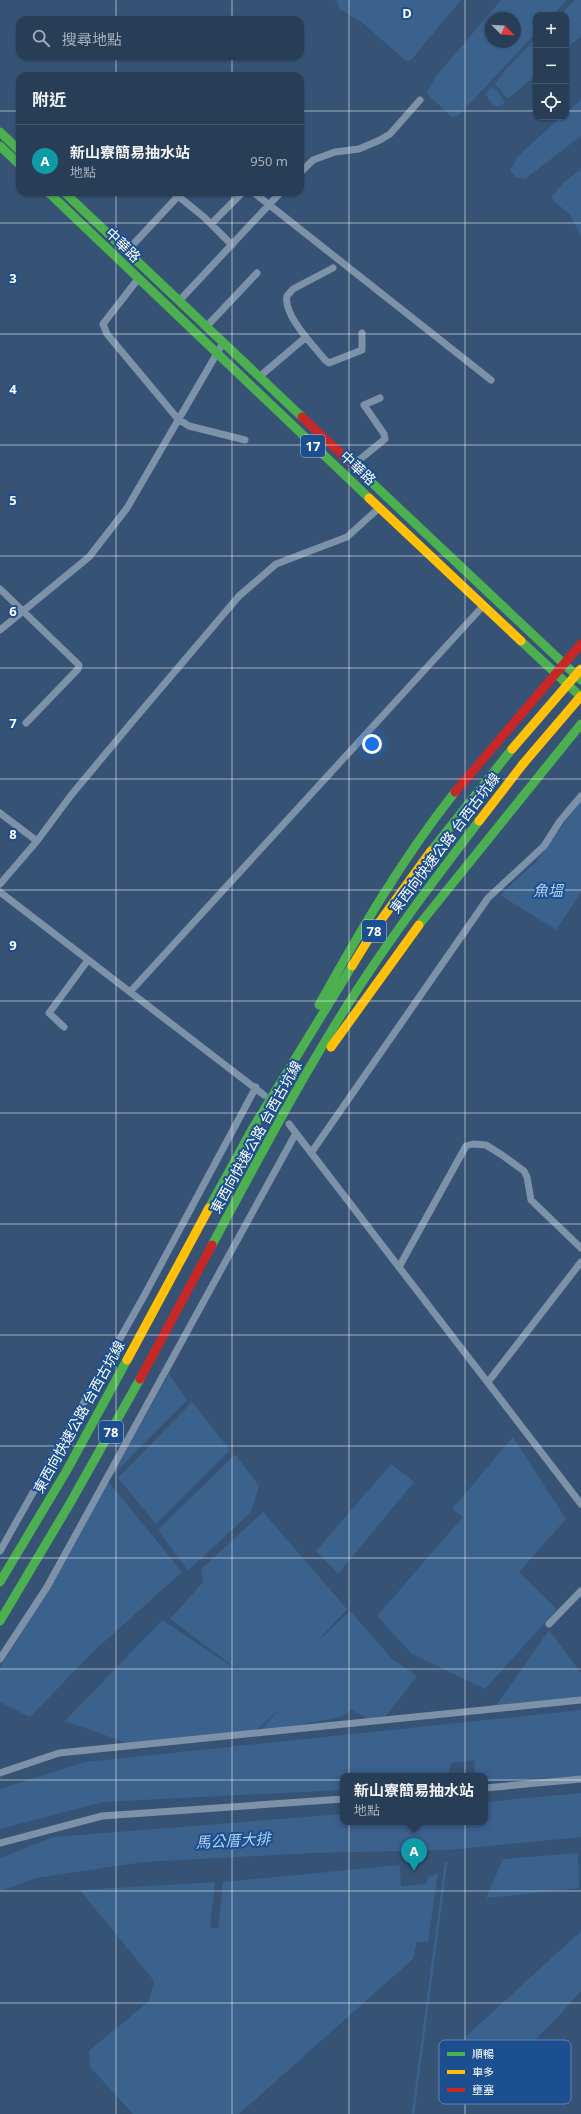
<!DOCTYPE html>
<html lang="zh-TW">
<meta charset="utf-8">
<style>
:root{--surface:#283e57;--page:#344961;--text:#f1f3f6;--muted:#a5aeba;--line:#44576d;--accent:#95b2f1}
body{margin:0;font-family:"Noto Sans","Noto Sans TC",sans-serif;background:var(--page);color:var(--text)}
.controls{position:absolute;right:12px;top:12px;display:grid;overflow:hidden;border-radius:8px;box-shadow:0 1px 3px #0004}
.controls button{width:36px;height:36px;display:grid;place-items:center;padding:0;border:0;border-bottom:1px solid var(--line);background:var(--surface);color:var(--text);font:20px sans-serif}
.compass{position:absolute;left:485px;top:12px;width:36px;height:36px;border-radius:50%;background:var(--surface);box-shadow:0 1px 3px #0004;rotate:114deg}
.you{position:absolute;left:372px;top:744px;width:14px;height:14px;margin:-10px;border:3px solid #fff;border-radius:50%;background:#1a73e8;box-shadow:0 0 0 6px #1a73e833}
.badge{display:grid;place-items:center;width:26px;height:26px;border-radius:50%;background:var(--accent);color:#fff;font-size:13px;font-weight:700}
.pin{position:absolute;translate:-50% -33px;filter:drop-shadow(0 1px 2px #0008)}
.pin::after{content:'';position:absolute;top:21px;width:14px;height:12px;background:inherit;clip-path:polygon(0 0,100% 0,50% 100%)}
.popup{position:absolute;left:340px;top:1773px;width:148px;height:52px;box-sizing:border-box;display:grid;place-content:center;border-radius:8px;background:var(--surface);filter:drop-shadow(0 1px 3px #0005);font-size:13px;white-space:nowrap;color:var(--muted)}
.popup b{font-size:15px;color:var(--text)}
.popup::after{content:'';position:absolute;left:50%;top:100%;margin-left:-8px;border:8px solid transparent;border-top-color:var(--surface)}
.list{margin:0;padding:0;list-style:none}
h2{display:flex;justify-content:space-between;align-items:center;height:52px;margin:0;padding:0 16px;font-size:17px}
h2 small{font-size:13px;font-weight:400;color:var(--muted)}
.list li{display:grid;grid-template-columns:26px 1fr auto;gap:12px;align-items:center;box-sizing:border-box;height:72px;padding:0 16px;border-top:1px solid var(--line)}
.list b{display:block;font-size:15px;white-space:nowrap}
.list p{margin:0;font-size:13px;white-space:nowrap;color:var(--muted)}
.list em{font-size:13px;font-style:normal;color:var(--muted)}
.icon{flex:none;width:22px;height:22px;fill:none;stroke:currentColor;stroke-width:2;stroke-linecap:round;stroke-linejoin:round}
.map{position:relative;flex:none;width:581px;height:2114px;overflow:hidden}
.search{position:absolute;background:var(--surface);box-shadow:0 1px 3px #0004;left:16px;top:16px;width:288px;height:44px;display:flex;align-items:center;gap:10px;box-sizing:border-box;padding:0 14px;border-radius:12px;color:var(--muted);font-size:15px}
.panel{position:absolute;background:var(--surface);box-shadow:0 1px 3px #0004;left:16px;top:72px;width:288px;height:124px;border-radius:12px}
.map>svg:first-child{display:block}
</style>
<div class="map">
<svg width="581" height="2114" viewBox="0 0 581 2114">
<rect width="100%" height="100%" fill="#365274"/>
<path fill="#3b618d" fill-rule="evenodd" d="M 331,0 L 461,0 L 411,60 L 406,61 L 365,25 L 340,9 L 337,1 Z
M 501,0 L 567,0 L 553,15 L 536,15 L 536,33 L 458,116 L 452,117 L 426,93 L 437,75 ZM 491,18 L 515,18 L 515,42 L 491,42 Z
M 575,0 L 581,0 L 581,36 L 566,49 L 566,15 L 560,15 Z
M 536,39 L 536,75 L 508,99 L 495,84 L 506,69 Z
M 490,87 L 496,89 L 505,103 L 497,107 L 490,102 L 486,94 Z
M 581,99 L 581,136 L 525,179 L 517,178 L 510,171 L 518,156 L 561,117 L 566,117 L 566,113 Z
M 581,169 L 581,236 L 570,215 L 551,198 L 562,184 Z
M 581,800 L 581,892 L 557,929 L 555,929 L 500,895 L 530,867 L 534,865 Z
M 169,1374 L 187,1400 L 111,1477 Z
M 192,1402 L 230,1450 L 156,1524 L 118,1478 Z
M 513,1437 L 566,1519 L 519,1572 L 557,1609 L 485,1689 L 412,1654 L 377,1616 L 463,1517 L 452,1509 Z
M 235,1454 L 259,1486 L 251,1512 L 188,1571 L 158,1530 Z
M 391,1464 L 414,1482 L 338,1574 L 316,1551 Z
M 108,1481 L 182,1572 L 93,1652 L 30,1717 L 0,1702 L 0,1667 L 48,1590 Z
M 263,1512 L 347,1609 L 315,1644 L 350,1611 L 392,1659 L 417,1676 L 383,1720 L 370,1721 L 352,1709 L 341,1717 L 258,1733 L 281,1707 L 255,1732 L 127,1743 L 65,1721 L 162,1620 L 243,1674 L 170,1619 L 203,1582 L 201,1569 Z
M 549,1630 L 581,1673 L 581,1700 L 493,1710 Z
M 581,1710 L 581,1776 L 485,1782 L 485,1776 L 475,1776 L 474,1760 L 451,1763 L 448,1776 L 343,1776 L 343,1790 L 103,1802 L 0,1829 L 0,1789 L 85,1762 Z
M 581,1793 L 581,1837 L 448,1850 L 314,1853 L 144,1862 L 36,1878 L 0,1891 L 0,1858 L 53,1837 L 343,1814 L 343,1822 L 485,1822 L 485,1802 Z
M 578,1853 L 579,1888 L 486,1898 L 503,1859 Z
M 400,1865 L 401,1886 L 426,1884 L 428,1877 L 438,1873 L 428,1942 L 417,1942 L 413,1959 L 239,2114 L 133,2114 L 90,2067 L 89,2051 L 149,2001 L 154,1981 L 80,1890 L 215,1882 L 210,1927 L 218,1929 L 223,1882 Z
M 581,1931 L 581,1991 L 557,2018 L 482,2091 L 458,2071 L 451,2050 Z"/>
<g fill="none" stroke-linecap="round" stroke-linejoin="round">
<path stroke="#3b618d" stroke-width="2.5" d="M 413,2114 L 446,1863"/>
<path stroke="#546c89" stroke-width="7" stroke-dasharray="7 3.5" stroke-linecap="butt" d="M 268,1100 L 283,1118"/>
<path stroke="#7d92a8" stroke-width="7" d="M 300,173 L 313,160 L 335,152 L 359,149 L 380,140 L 390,134 L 420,100
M 253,192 L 491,380
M 178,196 L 205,218 L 232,245
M 211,224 L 243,192
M 127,251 L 182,192
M 333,268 L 293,289 L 287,296 C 283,315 313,345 325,360 L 329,363 L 362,350 L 362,333
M 138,279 L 103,324 L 107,334 L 178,419 L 189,426 L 245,440
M 179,301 L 281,192
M 206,327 L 257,273
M 259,377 L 306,337
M 353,465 L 385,439 L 384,434 L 364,405 L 380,398
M 0,589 L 79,665 L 78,669 L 26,723
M 0,630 L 89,557 L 127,508 L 223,343
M 0,813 L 37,841
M 0,884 L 37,841 L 72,794 L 132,722 L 239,596 L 276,564 L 347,537 L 379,508
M 0,892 L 264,1095
M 130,992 L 483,606
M 64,1027 L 49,1013 L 88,960
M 289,1124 L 581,1504
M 311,1153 L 488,898 L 544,846 L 560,821 L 581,796
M 399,1267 L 466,1146 L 473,1144 L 486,1145 L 502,1155 L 524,1171 L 527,1177 L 531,1200 L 581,1248
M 488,1382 L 581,1262
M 0,1551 L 144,1296 L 256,1087
M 549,1624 L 581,1591
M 0,1659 L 47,1587 L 296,1133
M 0,1773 L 59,1753 L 581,1700
M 485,1788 L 581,1779
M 0,1843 L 102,1816 L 343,1799"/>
<path stroke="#4caf50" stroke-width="9" d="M 0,132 L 20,151
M 0,146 L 20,165
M 48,192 L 369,498
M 64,192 L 302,417
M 368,479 L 581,680
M 521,641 L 581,697
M 431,851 L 512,749
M 419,925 L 581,724
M 319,1005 C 360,931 402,859 455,792
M 209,1208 L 254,1126 L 352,966
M 212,1245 C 259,1158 305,1070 359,987 C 396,930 438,875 479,821
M 0,1582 L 67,1470 L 127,1360
M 0,1621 L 69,1505 L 140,1379"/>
<path stroke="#ffc107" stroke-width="9" d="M 369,498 L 521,641
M 479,821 L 523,764
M 352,966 L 376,927 L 431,851
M 331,1047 L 419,925
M 127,1360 L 209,1208"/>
<path stroke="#c62828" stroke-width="9" d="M 302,417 L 368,479
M 455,792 L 581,644
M 140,1379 L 212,1245"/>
<path stroke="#ffc107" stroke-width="9" d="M 512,749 L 581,669
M 523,764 L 581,696"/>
</g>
<path fill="none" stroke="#fff" stroke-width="1" stroke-opacity="0.55" d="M 116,0 L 116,20M 232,0 L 232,20M 349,0 L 349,2114M 465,0 L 465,2114M 116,56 L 116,76M 232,56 L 232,76M 0,111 L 20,111M 300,111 L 536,111M 566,111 L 581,111M 116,192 L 116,2114M 232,192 L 232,2114M 0,223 L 581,223M 0,334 L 581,334M 0,445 L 581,445M 0,556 L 581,556M 0,668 L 581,668M 0,779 L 581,779M 0,890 L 581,890M 0,1001 L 581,1001M 0,1113 L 581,1113M 0,1224 L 581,1224M 0,1335 L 581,1335M 0,1446 L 581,1446M 0,1558 L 581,1558M 0,1669 L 581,1669M 0,1780 L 581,1780M 0,1891 L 581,1891M 0,2003 L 581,2003"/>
<g text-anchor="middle" stroke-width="4" stroke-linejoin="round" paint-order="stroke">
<g fill="#1b4f8f" stroke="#bbcadd" stroke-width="1">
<rect x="301" y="435" width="24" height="22" rx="3"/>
<rect x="362" y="920" width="24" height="22" rx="3"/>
<rect x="99" y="1421" width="24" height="22" rx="3"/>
</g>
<g font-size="13" font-weight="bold" fill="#fff">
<text x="313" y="451">17</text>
<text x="374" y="936">78</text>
<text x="111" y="1437">78</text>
</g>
<g font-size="14" fill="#fff" stroke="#1b4f8f">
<text transform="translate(123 245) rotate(44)" y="5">中華路</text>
<text transform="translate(358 468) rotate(43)" y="5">中華路</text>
<text transform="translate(445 843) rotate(-53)" y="5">東西向快速公路 台西古坑線</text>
<text transform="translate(256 1137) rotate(-61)" y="5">東西向快速公路 台西古坑線</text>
<text transform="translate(79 1417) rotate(-61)" y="5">東西向快速公路 台西古坑線</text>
</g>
<g font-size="15" font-style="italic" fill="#b5d3f5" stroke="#1b4f8f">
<text x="548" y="896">魚塭</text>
<text transform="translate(233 1841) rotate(-3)" y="5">馬公厝大排</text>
</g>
</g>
<rect x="439" y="2040" width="132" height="64" rx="6" fill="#1b4f8f" stroke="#5f84b1" stroke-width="1"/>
<rect x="447" y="2052" width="18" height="4" fill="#4caf50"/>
<rect x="447" y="2070" width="18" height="4" fill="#ffc107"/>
<rect x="447" y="2088" width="18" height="4" fill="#c62828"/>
<g font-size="11" fill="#fff">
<text x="472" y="2058">順暢</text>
<text x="472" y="2076">車多</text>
<text x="472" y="2094">壅塞</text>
</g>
<g font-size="13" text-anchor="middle" font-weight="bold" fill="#fff" stroke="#1b4f8f" stroke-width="4" stroke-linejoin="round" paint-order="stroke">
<text x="407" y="18">D</text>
<text x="13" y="283">3</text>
<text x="13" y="394">4</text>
<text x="13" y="505">5</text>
<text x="13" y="616">6</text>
<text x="13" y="728">7</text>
<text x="13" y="839">8</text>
<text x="13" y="950">9</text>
</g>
</svg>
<div class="controls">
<button>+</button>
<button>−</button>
<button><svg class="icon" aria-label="locate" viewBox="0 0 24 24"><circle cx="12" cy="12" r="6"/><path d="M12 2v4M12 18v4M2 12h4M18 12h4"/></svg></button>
</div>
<svg class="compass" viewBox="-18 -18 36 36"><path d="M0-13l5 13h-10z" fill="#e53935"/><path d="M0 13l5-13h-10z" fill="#a5aeba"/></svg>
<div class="you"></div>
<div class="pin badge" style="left:414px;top:1871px;background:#0f9aa8">A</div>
<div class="popup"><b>新山寮簡易抽水站</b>地點</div>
<div class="search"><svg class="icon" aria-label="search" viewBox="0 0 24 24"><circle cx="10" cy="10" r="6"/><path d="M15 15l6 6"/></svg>搜尋地點</div>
<section class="panel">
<h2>附近<small></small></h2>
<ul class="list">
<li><span class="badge" style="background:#0f9aa8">A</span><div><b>新山寮簡易抽水站</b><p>地點</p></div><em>950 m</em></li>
</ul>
</section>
</div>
